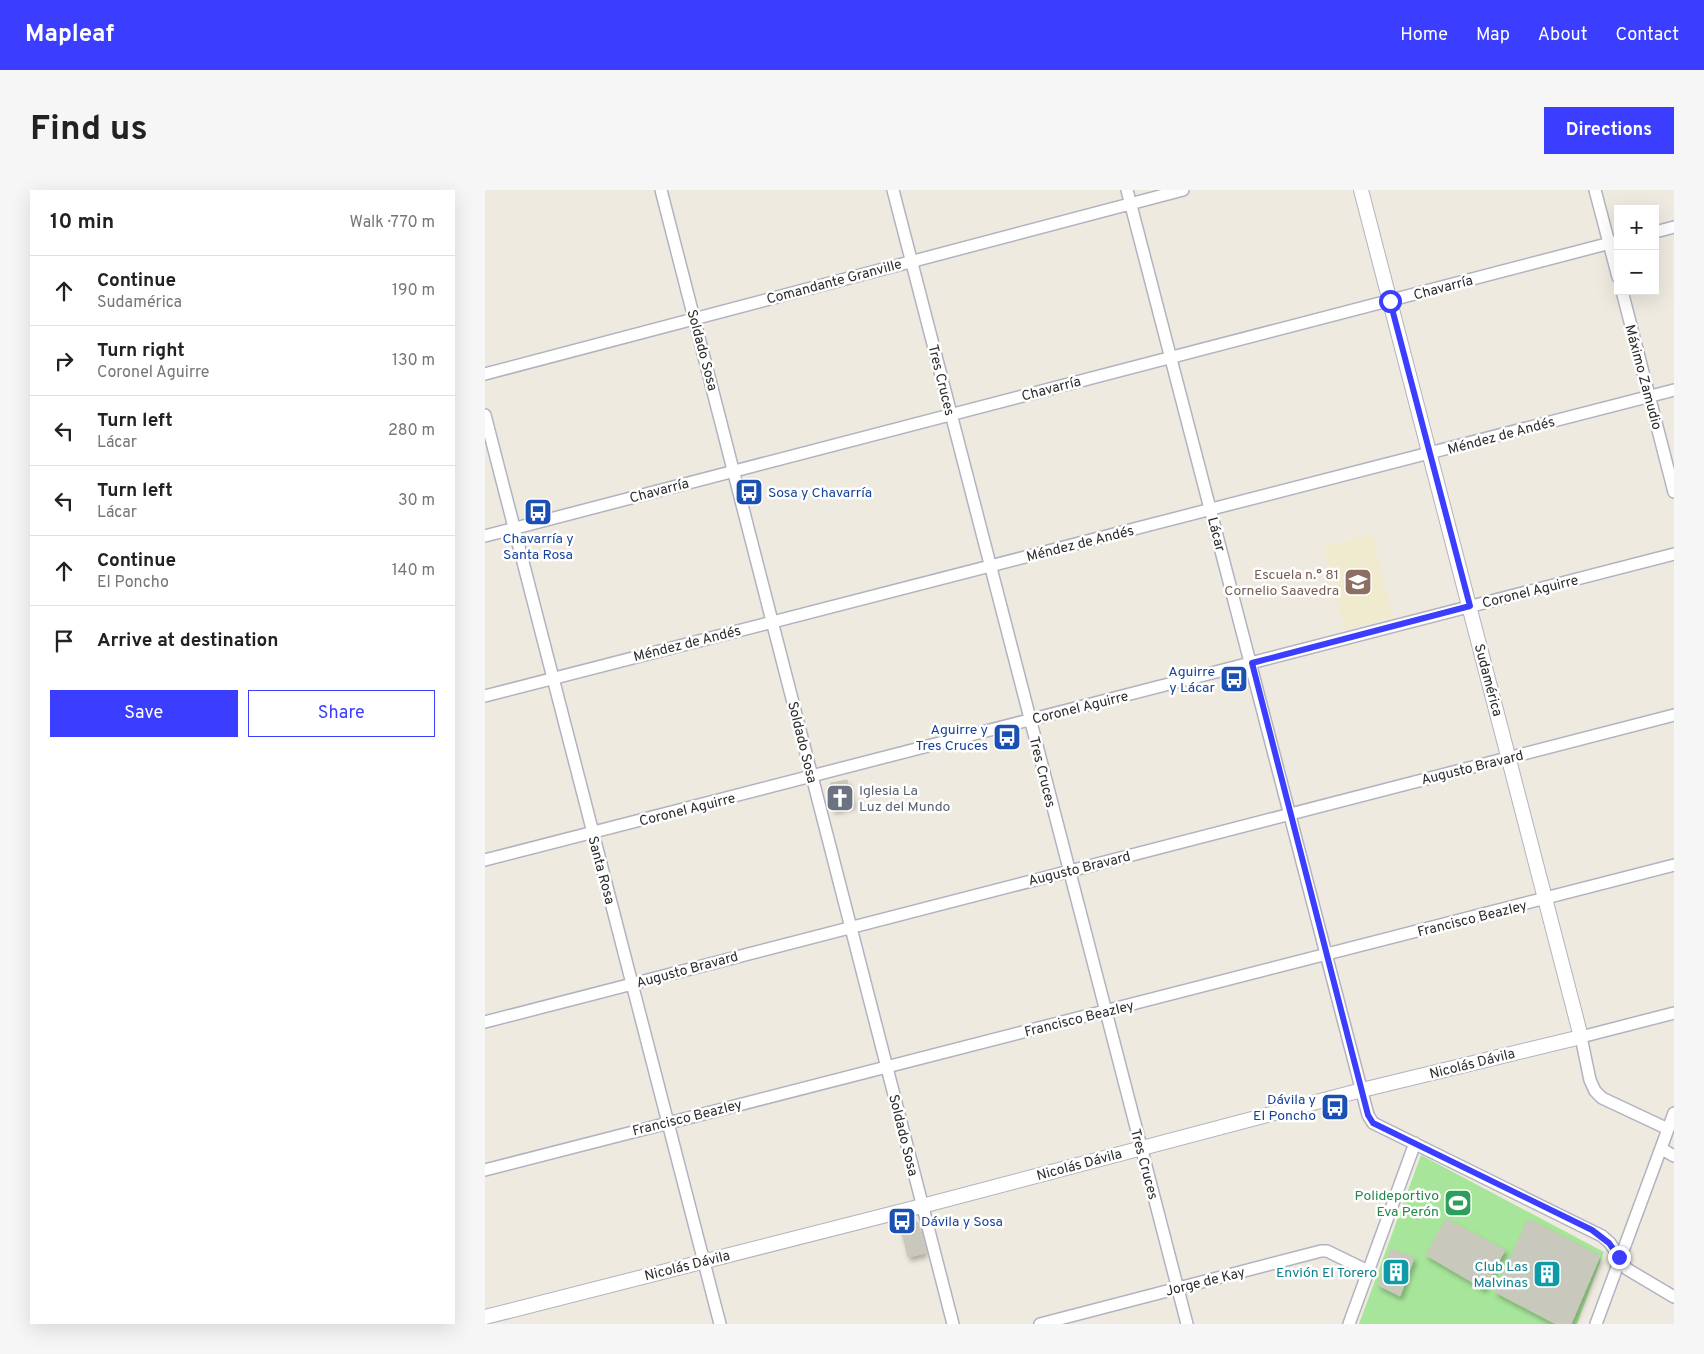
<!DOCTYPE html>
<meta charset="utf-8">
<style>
:root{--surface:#fff;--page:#f6f6f6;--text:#222;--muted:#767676;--line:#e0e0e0;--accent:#3b3eff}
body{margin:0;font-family:Overpass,sans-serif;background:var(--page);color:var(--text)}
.controls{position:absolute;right:15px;top:15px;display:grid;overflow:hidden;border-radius:0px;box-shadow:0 5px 20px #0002}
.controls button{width:45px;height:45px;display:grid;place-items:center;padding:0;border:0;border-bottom:1px solid var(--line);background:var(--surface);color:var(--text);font:25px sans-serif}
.stop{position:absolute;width:15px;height:15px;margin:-11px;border:4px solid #3b3eff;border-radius:50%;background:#fff}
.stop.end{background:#3b3eff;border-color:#fff;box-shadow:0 1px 5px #0008}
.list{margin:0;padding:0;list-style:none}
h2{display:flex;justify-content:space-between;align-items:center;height:65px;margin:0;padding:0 20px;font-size:21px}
h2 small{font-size:16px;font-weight:400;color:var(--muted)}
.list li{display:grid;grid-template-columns:32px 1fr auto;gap:15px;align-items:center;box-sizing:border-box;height:70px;padding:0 20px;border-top:1px solid var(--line)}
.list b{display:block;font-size:19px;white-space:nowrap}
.list p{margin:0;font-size:16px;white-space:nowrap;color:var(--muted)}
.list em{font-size:16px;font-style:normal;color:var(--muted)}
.actions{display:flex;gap:10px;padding:15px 20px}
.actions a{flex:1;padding:11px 0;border:1px solid var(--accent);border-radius:0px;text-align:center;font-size:18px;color:var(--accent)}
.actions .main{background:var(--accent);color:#fff}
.icon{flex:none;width:28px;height:28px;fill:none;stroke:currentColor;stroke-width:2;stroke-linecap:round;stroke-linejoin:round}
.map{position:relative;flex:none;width:1189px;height:1134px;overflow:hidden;border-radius:0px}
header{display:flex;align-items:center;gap:30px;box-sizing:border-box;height:70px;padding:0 25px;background:var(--accent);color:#fff}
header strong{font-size:24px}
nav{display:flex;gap:28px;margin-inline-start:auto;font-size:18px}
.intro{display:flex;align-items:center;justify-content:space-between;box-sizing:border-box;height:120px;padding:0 30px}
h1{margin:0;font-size:35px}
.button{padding:12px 22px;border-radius:0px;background:var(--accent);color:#fff;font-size:18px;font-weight:700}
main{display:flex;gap:30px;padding:0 30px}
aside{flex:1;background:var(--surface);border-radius:0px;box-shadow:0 5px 20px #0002}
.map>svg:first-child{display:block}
</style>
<header>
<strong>Mapleaf</strong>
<nav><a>Home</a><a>Map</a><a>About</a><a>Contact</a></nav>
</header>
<div class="intro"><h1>Find us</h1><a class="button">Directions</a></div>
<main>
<aside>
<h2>10 min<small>Walk · 770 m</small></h2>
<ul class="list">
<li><svg class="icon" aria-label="ahead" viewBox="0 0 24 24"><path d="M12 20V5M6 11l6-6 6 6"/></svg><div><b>Continue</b><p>Sudamérica</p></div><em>190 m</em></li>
<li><svg class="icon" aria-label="right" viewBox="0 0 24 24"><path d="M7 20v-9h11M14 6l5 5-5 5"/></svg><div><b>Turn right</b><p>Coronel Aguirre</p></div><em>130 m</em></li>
<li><svg class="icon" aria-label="left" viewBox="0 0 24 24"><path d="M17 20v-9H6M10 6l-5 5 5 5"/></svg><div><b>Turn left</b><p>Lácar</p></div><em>280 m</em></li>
<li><svg class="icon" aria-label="left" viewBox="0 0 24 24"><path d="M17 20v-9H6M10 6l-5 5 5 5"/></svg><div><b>Turn left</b><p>Lácar</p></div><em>30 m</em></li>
<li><svg class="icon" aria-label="ahead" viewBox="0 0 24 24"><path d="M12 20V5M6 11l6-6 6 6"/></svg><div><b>Continue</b><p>El Poncho</p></div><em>140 m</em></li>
<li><svg class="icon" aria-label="arrive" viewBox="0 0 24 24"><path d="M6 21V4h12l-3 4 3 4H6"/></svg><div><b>Arrive at destination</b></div></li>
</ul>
<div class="actions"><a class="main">Save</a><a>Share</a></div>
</aside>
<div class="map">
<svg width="1189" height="1134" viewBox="0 0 1189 1134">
<defs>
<filter id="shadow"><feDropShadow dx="2.5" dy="4" stdDeviation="2.5" flood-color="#0004"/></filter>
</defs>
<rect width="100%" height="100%" fill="#eeeadf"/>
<path fill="#f0ebce" d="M 887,344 L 908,427 L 860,439 L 838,357 Z"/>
<path fill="#a7e69a" d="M 936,965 L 1119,1062 L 1092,1134 L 874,1134 Z"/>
<path fill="#c9c8bd" stroke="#cac7b8" filter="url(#shadow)" d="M 362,590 L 368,615 L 348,620 L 343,600 L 346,593 Z
M 426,1028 L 433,1033 L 440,1063 L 423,1067 L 414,1031 Z
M 961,1029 L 1020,1060 L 999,1099 L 941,1065 Z
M 1043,1029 L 1115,1066 L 1086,1134 L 1071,1134 L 1010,1102 Z
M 906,1059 L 929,1068 L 915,1106 L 893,1095 Z"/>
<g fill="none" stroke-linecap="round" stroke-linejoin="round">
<defs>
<path id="minor" d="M 176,0 L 468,1134
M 408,0 L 702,1134
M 642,0 L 883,925 L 888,933 L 1117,1046 L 1125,1053 L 1142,1079 L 1189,1107
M 1110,0 L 1133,87
M 1170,42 L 1189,37
M 1137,101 L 1189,302
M 0,184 L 698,0
M 0,225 L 235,1134
M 0,346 L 1133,51
M 0,506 L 1189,200
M 0,670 L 1189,364
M 0,832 L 1189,525
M 1183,939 L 1117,908 L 1110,901 L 1105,890 L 1096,847 L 1189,823
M 1177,959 L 1189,966
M 0,980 L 1189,675
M 555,1134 L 836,1061 L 842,1061 L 883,1081
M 864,1134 L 930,953
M 1111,1134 L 1189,923"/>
<path id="tertiary" d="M 0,1127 L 437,1016 L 877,900 L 1096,847 L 876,0"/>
</defs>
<use href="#minor" stroke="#b2b2c0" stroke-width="14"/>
<use href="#tertiary" stroke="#b2b2c0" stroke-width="16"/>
<use href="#minor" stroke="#fff" stroke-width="11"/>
<use href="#tertiary" stroke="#fff" stroke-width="14"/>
</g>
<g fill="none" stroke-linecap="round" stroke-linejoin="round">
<path stroke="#3b3eff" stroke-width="6" d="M 905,111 L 985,416 L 767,473 L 883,925 L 888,933 L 1107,1040 L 1124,1053 L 1134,1067"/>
</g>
<defs>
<symbol id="bus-square" viewBox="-11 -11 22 22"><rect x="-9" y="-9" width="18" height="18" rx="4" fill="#1a4fb4" stroke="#fff"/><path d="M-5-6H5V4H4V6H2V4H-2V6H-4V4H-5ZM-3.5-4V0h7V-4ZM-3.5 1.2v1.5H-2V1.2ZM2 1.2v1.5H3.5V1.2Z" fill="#fff"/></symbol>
<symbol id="school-square" viewBox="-11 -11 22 22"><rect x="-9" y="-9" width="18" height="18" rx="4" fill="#8d6e63" stroke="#fff"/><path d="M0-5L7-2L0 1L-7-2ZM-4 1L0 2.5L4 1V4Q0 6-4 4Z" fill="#fff"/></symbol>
<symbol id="church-square" viewBox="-11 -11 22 22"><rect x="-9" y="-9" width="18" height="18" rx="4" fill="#6b7280" stroke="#fff"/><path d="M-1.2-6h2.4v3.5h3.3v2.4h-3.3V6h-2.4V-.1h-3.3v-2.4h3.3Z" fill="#fff"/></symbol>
<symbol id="stadium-square" viewBox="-11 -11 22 22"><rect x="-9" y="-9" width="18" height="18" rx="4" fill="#2e9e5b" stroke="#fff"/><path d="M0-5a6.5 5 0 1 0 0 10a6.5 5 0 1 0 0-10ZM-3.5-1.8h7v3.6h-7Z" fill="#fff"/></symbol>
<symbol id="building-square" viewBox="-11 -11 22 22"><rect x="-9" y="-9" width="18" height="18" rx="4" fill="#0f9aa8" stroke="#fff"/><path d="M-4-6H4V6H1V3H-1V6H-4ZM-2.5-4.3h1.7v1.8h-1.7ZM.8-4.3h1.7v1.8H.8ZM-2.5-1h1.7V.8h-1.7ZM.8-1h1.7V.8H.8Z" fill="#fff"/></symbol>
</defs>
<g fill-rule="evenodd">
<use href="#bus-square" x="248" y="286" width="32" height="32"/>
<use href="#bus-square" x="37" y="306" width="32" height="32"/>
<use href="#school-square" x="857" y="376" width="32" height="32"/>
<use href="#bus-square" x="733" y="473" width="32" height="32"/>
<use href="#bus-square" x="506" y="531" width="32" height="32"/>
<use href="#church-square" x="339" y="592" width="32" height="32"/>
<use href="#bus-square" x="834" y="901" width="32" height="32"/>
<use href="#stadium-square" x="957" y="997" width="32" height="32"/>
<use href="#bus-square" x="401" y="1015" width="32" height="32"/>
<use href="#building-square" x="895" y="1066" width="32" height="32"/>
<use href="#building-square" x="1046" y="1068" width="32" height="32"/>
</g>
<g text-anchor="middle" stroke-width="5" stroke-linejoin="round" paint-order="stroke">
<g font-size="14" fill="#2c2c2c" stroke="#fff">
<text transform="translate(349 91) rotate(-15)" y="5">Comandante Granville</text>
<text transform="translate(958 97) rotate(-15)" y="5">Chavarría</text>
<text transform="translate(218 160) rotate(75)" y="5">Soldado Sosa</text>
<text transform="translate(1159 187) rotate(75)" y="5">Máximo Zamudio</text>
<text transform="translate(457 190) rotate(76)" y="5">Tres Cruces</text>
<text transform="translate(566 198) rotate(-15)" y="5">Chavarría</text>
<text transform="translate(1016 245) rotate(-15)" y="5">Méndez de Andés</text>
<text transform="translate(174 300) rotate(-15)" y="5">Chavarría</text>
<text transform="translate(732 344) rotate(75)" y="5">Lácar</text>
<text transform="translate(595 353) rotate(-14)" y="5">Méndez de Andés</text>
<text transform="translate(1045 401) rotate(-14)" y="5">Coronel Aguirre</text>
<text transform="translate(202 453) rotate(-14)" y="5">Méndez de Andés</text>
<text transform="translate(1004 490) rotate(75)" y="5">Sudamérica</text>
<text transform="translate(595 517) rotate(-14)" y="5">Coronel Aguirre</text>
<text transform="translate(318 552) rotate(76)" y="5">Soldado Sosa</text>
<text transform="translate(987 577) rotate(-14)" y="5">Augusto Bravard</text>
<text transform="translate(558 582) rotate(76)" y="5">Tres Cruces</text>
<text transform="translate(202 619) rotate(-14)" y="5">Coronel Aguirre</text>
<text transform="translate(594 678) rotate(-14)" y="5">Augusto Bravard</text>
<text transform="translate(117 680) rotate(75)" y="5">Santa Rosa</text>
<text transform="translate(987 728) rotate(-14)" y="5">Francisco Beazley</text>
<text transform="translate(202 779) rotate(-15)" y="5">Augusto Bravard</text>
<text transform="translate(594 828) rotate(-14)" y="5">Francisco Beazley</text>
<text transform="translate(987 873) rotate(-14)" y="5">Nicolás Dávila</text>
<text transform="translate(202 927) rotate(-14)" y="5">Francisco Beazley</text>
<text transform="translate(419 945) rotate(76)" y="5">Soldado Sosa</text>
<text transform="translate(594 974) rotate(-15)" y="5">Nicolás Dávila</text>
<text transform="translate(660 974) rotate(75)" y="5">Tres Cruces</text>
<text transform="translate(202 1075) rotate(-14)" y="5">Nicolás Dávila</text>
<text transform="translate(720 1091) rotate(-14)" y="5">Jorge de Kay</text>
</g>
<g font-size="14" fill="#164399" stroke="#fff" text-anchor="end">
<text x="283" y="307" text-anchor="start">Sosa y Chavarría</text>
<text x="53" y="353" text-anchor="middle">Chavarría y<tspan x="53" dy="16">Santa Rosa</tspan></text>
<text x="730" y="486">Aguirre<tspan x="730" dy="16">y Lácar</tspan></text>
<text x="503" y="544">Aguirre y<tspan x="503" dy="16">Tres Cruces</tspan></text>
<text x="831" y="914">Dávila y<tspan x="831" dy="16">El Poncho</tspan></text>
<text x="436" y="1036" text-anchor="start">Dávila y Sosa</text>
</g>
<g font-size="14" fill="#785e54" stroke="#fff" text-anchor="end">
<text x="854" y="389">Escuela n.° 81<tspan x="854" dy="16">Cornelio Saavedra</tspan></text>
</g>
<g font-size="14" fill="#5b616d" stroke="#fff" text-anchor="start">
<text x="374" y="605">Iglesia La<tspan x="374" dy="16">Luz del Mundo</tspan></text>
</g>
<g font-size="14" fill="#27864d" stroke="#fff" text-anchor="end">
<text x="954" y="1010">Polideportivo<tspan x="954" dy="16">Eva Perón</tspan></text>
</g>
<g font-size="14" fill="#0d838f" stroke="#fff" text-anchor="end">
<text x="1043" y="1081">Club Las<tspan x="1043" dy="16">Malvinas</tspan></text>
<text x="892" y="1087">Envión El Torero</text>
</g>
</g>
</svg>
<div class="controls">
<button>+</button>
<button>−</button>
</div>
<div class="stop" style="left:905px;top:111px"></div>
<div class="stop end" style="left:1134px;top:1067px"></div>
</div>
</main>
